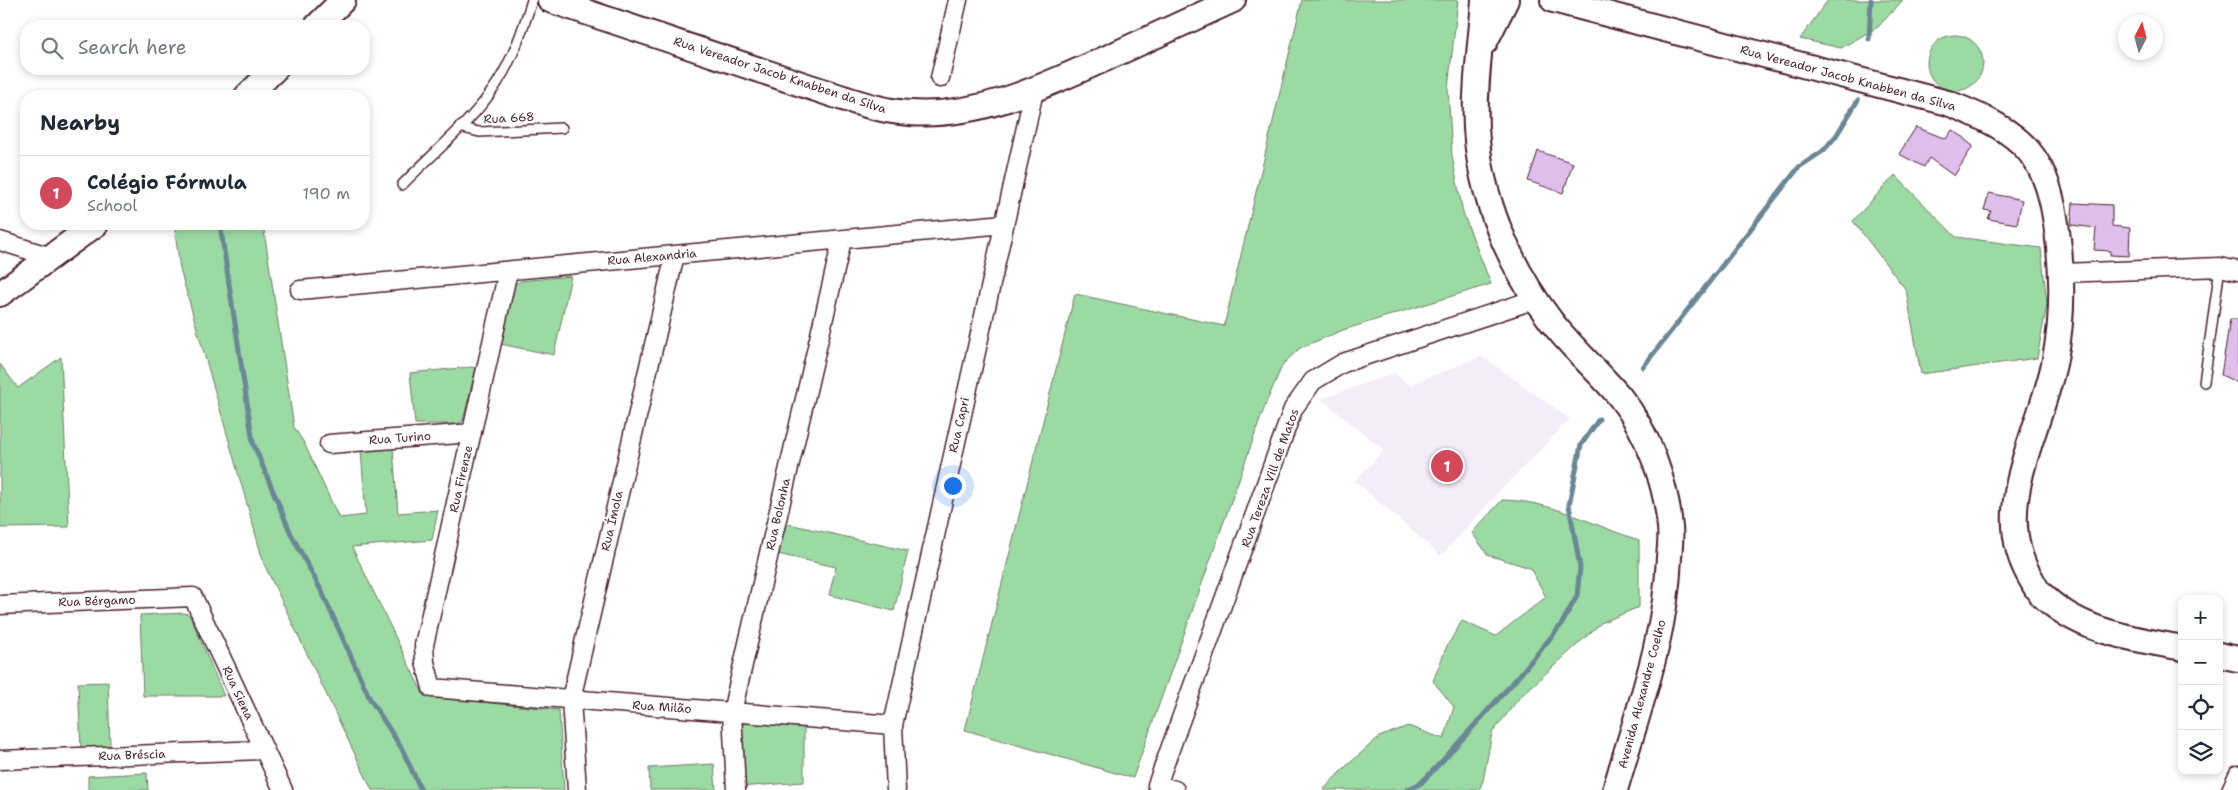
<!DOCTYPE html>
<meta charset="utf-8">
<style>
:root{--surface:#fff;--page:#f6f6f7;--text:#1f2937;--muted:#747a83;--line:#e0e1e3;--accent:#d1495b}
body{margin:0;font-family:"Shantell Sans",sans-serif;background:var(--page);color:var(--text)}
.controls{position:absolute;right:15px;bottom:15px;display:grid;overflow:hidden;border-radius:10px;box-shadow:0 2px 8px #0003}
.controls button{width:45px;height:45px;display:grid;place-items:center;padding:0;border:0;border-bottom:1px solid var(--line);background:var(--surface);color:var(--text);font:25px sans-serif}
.compass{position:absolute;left:2118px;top:15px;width:45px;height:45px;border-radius:50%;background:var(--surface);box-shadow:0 2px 8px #0003;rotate:6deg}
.you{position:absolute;left:952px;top:485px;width:18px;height:18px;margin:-12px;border:4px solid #fff;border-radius:50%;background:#1a73e8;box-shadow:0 0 0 8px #1a73e833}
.badge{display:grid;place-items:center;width:32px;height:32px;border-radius:50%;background:var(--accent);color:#fff;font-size:16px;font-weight:700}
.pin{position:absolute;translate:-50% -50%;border:2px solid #fff;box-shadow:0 1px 5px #0006}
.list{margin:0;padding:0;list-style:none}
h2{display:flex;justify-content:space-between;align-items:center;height:65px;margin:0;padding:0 20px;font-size:21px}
h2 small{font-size:16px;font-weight:400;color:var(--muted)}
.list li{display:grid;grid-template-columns:32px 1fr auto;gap:15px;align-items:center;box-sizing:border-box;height:75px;padding:0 20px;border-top:1px solid var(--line)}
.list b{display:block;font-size:19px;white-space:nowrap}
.list p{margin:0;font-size:16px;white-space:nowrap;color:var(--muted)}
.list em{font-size:16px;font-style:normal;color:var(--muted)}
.icon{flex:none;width:28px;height:28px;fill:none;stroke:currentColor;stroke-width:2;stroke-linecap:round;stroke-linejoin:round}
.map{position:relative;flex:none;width:2238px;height:790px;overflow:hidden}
.search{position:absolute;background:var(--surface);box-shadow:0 2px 8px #0003;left:20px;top:20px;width:350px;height:55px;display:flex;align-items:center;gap:12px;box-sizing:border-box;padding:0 18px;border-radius:20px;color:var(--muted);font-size:19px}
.panel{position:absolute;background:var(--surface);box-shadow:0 2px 8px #0003;left:20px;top:90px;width:350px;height:140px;border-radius:20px}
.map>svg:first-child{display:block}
</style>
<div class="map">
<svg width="2238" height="790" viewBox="0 0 2238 790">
<rect width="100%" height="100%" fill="#fff"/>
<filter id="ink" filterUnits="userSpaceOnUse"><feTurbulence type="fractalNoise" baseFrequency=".02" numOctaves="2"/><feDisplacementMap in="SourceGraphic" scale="10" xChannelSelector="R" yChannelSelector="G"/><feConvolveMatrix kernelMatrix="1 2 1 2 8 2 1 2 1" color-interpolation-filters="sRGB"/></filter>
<g filter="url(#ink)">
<path fill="#f5ecf9" d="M 1482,356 L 1570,419 L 1497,494 L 1441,556 L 1355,481 L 1384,450 L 1321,399 L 1394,373 L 1409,385 Z"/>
<path fill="#9bdaa3" stroke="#727c67" d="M 1302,0 L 1458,0 L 1448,89 L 1452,156 L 1463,213 L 1491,284 L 1343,330 L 1300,348 L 1283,364 L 1266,403 L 1133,778 L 965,730 L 1075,294 L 1224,326 Z
M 1828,0 L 1903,0 L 1878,27 L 1841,48 L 1800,39 Z
M1927 63a28 28 0 1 1 56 0a28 28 0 1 1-56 0Z
M 1895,175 L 1956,237 L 2041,248 L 2047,304 L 2037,358 L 1921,374 L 1906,290 L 1853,221 Z
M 174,224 L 263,224 L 294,427 L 304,443 L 339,518 L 366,515 L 361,451 L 393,448 L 398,513 L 438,510 L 432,540 L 352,547 L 424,696 L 559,710 L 564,790 L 372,790 L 264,564 L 180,269 Z
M 571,276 L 554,355 L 500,344 L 515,284 L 521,281 Z
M 61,357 L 69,527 L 0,528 L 0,364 L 18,388 Z
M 471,367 L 476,368 L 463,421 L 457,424 L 415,424 L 410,373 Z
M 1502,500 C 1555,501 1590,525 1639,540 L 1639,607 L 1601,623 L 1520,697 L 1492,733 L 1483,781 L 1479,790 L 1323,790 L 1342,770 L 1379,737 L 1408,726 L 1444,739 L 1454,707 L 1433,681 L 1446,648 L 1462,621 L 1496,636 L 1546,597 L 1530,568 L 1488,555 L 1472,533 Z
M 780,522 L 908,551 L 894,611 L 829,595 L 836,567 L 773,553 Z
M 183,613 L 188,614 L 192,620 L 224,696 L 143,696 L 140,615 Z
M 108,682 L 110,747 L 81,749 L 78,683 Z
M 738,720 L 804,725 L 804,782 L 739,787 Z
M 714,764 L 716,790 L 650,790 L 649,768 Z
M 147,773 L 148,790 L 88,790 L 88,776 Z"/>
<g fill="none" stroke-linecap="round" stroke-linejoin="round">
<path stroke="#698795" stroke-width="5" d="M 1869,39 L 1871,0
M 220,224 L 253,443 L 291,534 L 322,592 L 370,699 L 402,749 L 421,790
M 1643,367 L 1799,167 L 1823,151 L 1836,136 L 1858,100
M 1407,790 L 1421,783 L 1444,759 L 1518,677 L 1561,625 L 1577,596 L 1580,567 L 1569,505 L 1581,445 L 1599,419"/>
</g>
<path fill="#debfec" stroke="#4a1f2b" d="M 1916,127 L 1946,139 L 1952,130 L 1965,138 L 1965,140 L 1973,146 L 1954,176 L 1929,158 L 1924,167 L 1899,154 Z
M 1538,151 L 1573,163 L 1563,193 L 1528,181 Z
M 1989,193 L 2022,200 L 2017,224 L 1988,219 L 1991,211 L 1984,210 Z
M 2073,203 L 2112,205 L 2112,226 L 2130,228 L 2129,256 L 2110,255 L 2111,251 L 2094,250 L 2096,228 L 2071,225 Z
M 2230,319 L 2238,319 L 2238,383 L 2221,375 Z"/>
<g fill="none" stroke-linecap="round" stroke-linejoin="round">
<defs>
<path id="lane" d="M 459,127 L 479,132 L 562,128
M 402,185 C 432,154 473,121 496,85 C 513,59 523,29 532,0
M 2204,382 L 2220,267"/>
<path id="street" d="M 940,78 L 958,0
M 0,241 L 51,257
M 508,271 L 424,645 L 425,662 L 432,688 L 893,725
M 2062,273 L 2220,267 L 2238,271
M 300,290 L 1004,224
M 329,444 L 472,433
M 0,605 L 193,597 L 283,790
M 0,760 L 264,750
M 577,790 L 571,699 L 675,255
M 736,790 L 732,712 L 842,240
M 896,790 L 893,725 L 1034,91
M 1175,790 L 1157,785 L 1293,409 L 1313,381 L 1343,363 L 1536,299
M 2231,790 L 2238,775"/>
<path id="secondary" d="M 550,0 L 843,98 C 866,105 887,112 910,113 C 981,118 1046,85 1109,57 C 1150,38 1192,19 1233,0
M 1484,0 C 1481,42 1474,86 1476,128 C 1480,197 1509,266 1551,321 C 1572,348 1598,371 1620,397 C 1648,432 1666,483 1670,527 C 1671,537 1670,548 1669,557 C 1666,638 1637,713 1615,790
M 1553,0 L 1948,103 C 2025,133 2049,155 2058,239 C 2063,280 2063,318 2055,359 C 2042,429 1989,508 2030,577 C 2033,582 2036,589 2040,593 C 2078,632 2131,638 2182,648
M 317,26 L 343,0
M 1485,42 L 1506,0
M 247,96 L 275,69
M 0,294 L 96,224
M 2219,655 L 2238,659"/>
</defs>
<use href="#lane" stroke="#4a1f2b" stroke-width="12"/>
<use href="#street" stroke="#4a1f2b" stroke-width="21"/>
<use href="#secondary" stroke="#4a1f2b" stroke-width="28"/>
<use href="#lane" stroke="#fff" stroke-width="9"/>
<use href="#street" stroke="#fff" stroke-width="18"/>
<use href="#secondary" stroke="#fff" stroke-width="24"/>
</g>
</g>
<g text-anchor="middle" stroke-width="4" stroke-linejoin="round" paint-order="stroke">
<g font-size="12" fill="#4a1f2b" stroke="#fff">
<text transform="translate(780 75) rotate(18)" y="4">Rua Vereador Jacob Knabben da Silva</text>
<text transform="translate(1848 78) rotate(15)" y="4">Rua Vereador Jacob Knabben da Silva</text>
<text transform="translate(509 118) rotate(-3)" y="4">Rua 668</text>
<text transform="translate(652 257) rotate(-5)" y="4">Rua Alexandria</text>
<text transform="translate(959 425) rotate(-77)" y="4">Rua Capri</text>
<text transform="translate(400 438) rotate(-4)" y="4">Rua Turino</text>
<text transform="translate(1270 478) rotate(-70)" y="4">Rua Tereza Vill de Matos</text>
<text transform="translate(461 479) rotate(-77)" y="4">Rua Firenze</text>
<text transform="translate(778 514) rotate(-77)" y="4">Rua Bolonha</text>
<text transform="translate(612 521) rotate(-77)" y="4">Rua Ímola</text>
<text transform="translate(97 601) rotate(-2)" y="4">Rua Bérgamo</text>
<text transform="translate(238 693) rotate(65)" y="4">Rua Siena</text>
<text transform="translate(1642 694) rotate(-75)" y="4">Avenida Alexandre Coelho</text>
<text transform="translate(662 707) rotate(4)" y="4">Rua Milão</text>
<text transform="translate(132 755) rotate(-2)" y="4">Rua Bréscia</text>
</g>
</g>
</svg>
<div class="controls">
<button>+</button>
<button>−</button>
<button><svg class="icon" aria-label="locate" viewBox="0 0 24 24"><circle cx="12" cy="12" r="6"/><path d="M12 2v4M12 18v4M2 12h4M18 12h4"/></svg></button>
<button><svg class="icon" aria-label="layers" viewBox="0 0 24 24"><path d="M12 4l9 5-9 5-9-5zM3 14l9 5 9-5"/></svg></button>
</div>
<svg class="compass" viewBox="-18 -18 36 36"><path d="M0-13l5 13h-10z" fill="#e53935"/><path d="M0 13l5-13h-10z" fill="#747a83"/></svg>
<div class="you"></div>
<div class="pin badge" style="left:1447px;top:466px">1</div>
<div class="search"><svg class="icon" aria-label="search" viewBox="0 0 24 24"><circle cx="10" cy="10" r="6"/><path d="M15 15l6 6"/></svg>Search here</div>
<section class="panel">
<h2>Nearby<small></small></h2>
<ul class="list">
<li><span class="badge">1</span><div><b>Colégio Fórmula</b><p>School</p></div><em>190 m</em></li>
</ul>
</section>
</div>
